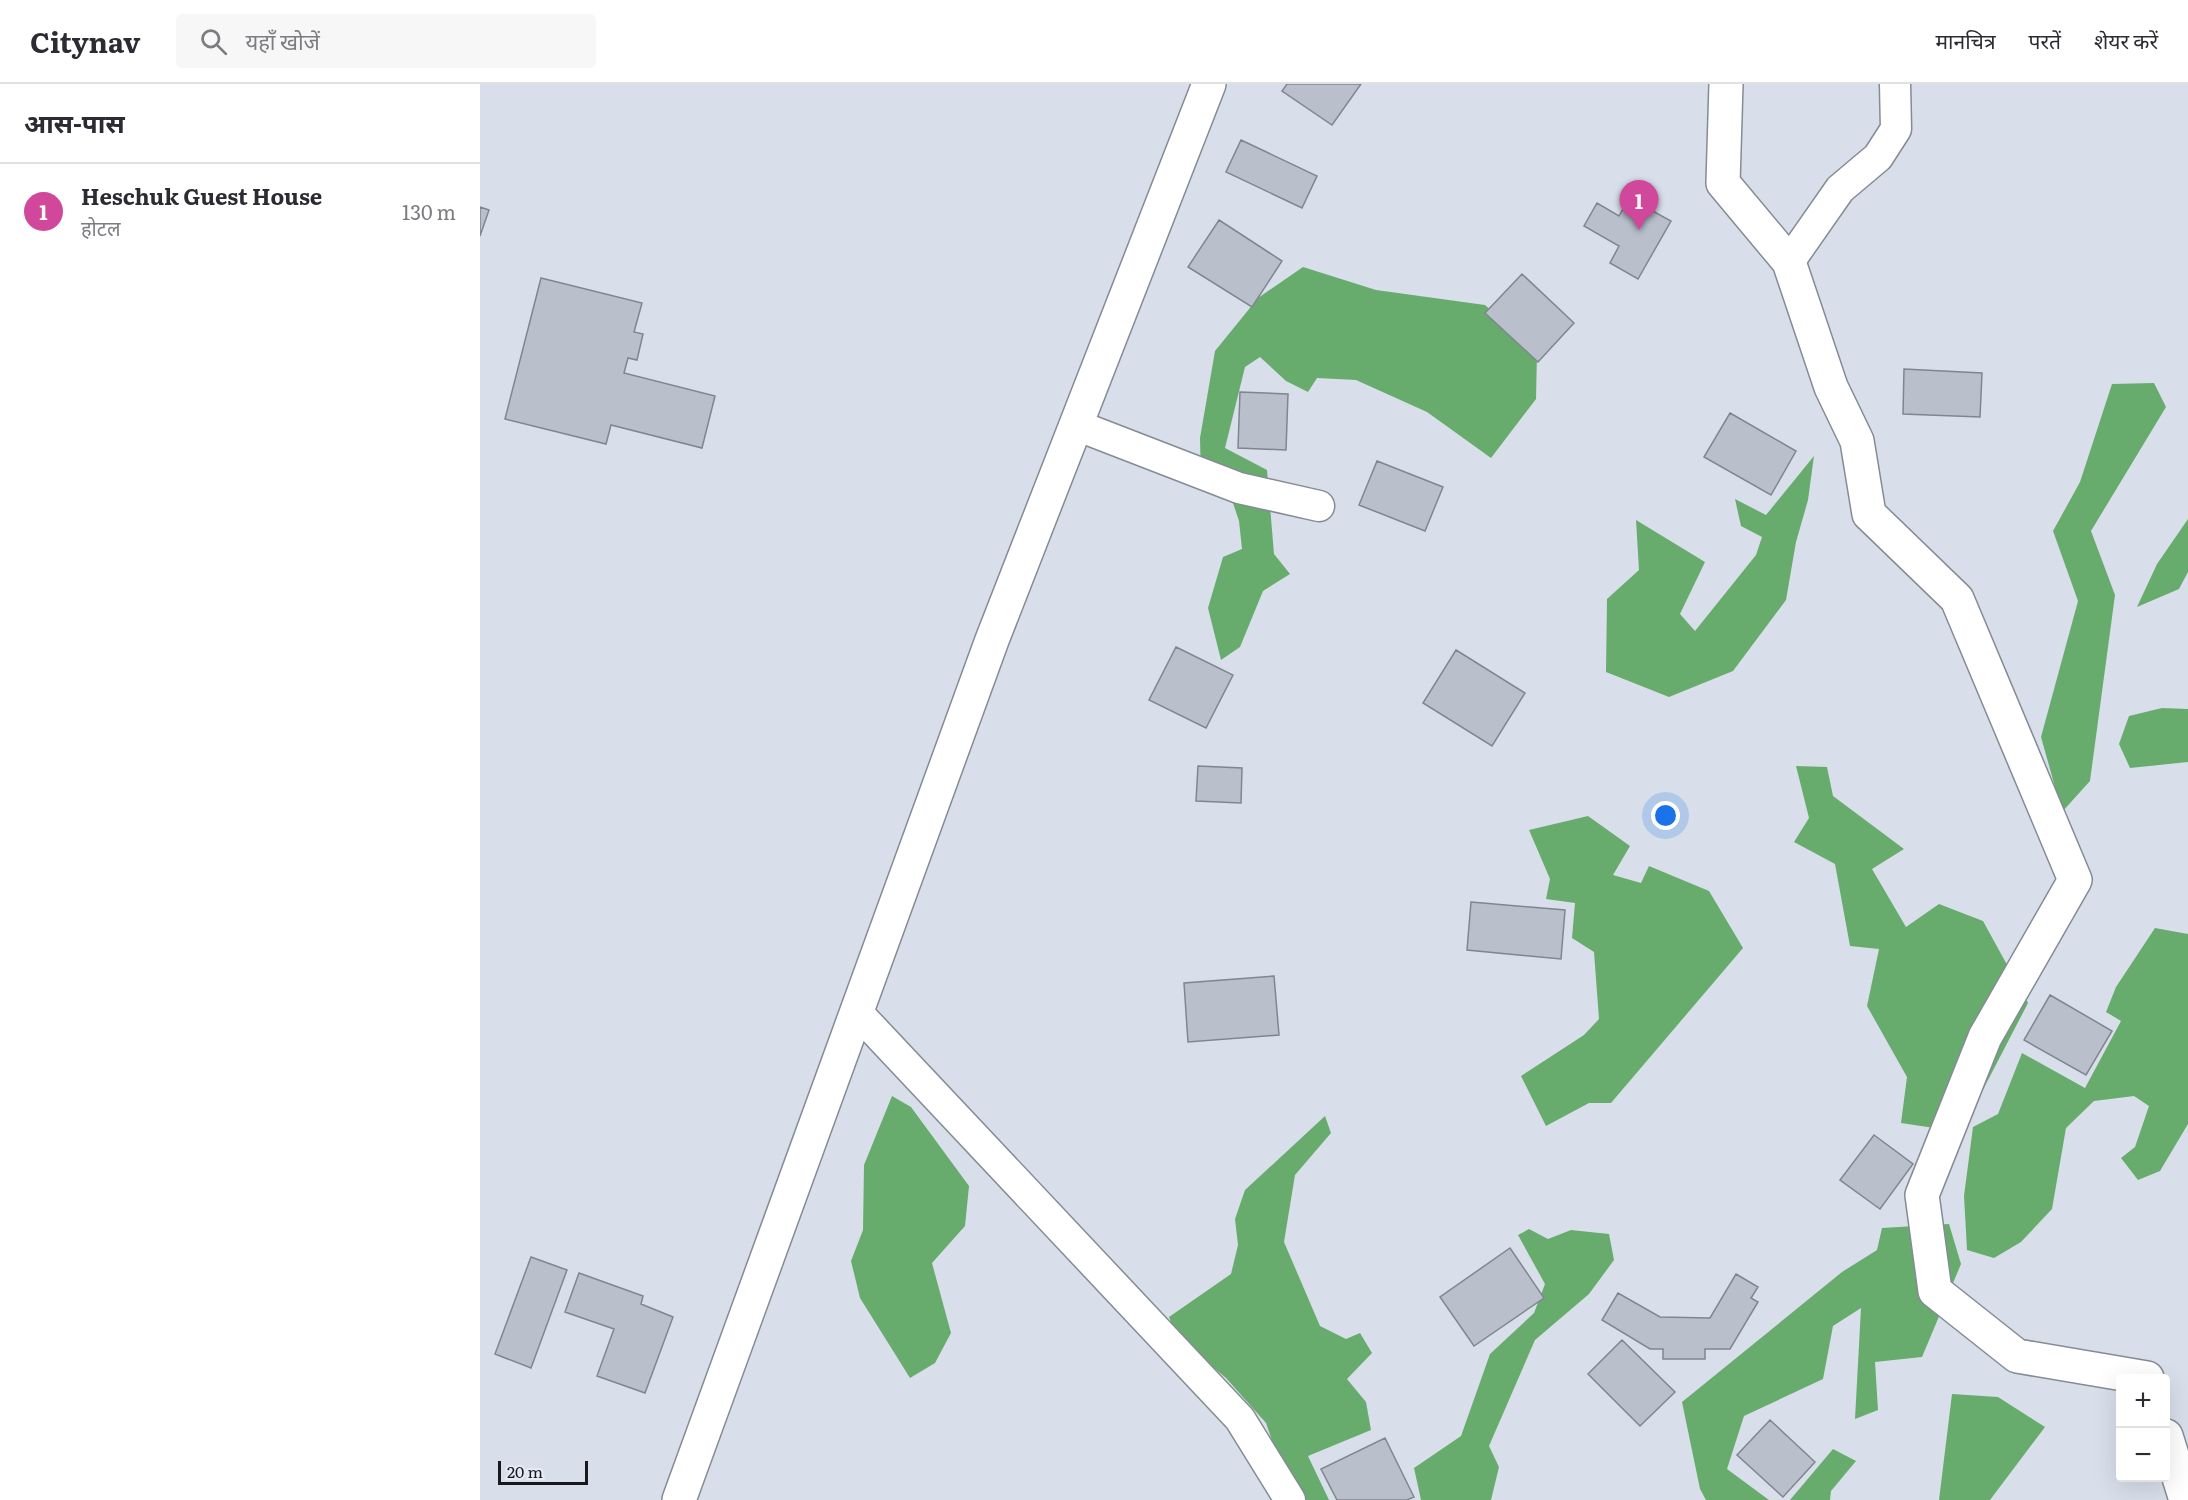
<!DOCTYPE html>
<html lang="hi">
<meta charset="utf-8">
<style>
:root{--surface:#fff;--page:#f7f7f7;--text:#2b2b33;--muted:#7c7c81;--line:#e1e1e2;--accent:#2563eb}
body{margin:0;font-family:Literata,"Noto Sans Devanagari",serif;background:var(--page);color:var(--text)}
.controls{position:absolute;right:18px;bottom:18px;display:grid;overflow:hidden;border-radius:6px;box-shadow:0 6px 24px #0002}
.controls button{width:54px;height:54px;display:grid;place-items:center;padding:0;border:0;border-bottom:2px solid var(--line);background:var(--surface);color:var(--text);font:30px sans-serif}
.scale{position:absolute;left:18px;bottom:15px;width:90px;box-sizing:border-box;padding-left:6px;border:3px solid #17191d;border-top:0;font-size:16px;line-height:21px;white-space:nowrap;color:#17191d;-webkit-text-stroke:4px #e5ecf7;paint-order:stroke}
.you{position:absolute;left:1186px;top:732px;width:21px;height:21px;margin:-15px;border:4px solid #fff;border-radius:50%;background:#1a73e8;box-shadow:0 0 0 9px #1a73e833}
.badge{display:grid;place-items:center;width:39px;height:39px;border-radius:50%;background:var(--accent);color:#fff;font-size:20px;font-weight:700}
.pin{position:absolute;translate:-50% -50px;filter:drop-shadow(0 2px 3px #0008)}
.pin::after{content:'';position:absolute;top:32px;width:21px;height:18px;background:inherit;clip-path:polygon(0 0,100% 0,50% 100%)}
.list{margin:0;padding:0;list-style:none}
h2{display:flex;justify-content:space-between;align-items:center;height:78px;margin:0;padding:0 24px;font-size:26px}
h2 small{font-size:20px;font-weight:400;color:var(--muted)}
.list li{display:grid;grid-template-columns:39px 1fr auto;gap:18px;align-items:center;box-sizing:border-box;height:96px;padding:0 24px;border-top:2px solid var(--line)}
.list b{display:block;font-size:22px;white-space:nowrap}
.list p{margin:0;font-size:20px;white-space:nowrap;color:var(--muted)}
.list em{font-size:20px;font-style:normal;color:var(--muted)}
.icon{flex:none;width:33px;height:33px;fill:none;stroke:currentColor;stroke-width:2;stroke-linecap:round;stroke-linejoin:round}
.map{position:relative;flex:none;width:1708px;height:1416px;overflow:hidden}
header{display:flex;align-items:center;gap:36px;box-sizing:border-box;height:84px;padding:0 30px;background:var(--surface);border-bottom:2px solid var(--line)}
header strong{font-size:28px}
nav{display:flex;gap:33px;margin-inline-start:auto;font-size:21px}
.search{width:420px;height:54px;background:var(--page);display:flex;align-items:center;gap:15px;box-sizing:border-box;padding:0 21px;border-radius:6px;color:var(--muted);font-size:22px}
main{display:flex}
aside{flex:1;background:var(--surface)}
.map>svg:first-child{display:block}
</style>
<header>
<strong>Citynav</strong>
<div class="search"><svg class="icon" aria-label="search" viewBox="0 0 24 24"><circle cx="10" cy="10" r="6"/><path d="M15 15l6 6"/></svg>यहाँ खोजें</div>
<nav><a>मानचित्र</a><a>परतें</a><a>शेयर करें</a></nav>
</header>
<main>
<aside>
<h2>आस-पास<small></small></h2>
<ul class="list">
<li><span class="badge" style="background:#d1479c">1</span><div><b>Heschuk Guest House</b><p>होटल</p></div><em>130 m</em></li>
</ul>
</aside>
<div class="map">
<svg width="1708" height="1416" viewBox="0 0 1708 1416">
<rect width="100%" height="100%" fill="#d8dfea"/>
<path fill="#67ac6d" d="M 823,183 L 896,206 L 1005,221 L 1057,268 L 1056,315 L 1011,374 L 947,328 L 876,296 L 837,294 L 828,308 L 806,297 L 780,273 L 765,283 L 745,364 L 787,386 L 794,470 L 810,490 L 783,507 L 760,563 L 741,576 L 728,524 L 743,473 L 762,465 L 759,437 L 747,401 L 721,397 L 720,354 L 735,267 L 778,214 Z
M 1674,299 L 1686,323 L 1611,447 L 1635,511 L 1610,697 L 1582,728 L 1561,653 L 1598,517 L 1573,447 L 1600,398 L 1632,300 Z
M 1334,372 L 1328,416 L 1316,458 L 1306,516 L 1253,587 L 1189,613 L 1126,588 L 1127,515 L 1159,486 L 1156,436 L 1225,478 L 1200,530 L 1215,547 L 1276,471 L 1282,453 L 1261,442 L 1255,415 L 1286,431 Z
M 1708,435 L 1708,488 L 1699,505 L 1657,523 L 1677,480 Z
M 1682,624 L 1708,625 L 1708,678 L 1650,684 L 1639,660 L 1649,632 Z
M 1316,682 L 1347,683 L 1353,712 L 1424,765 L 1392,785 L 1426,843 L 1459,820 L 1503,837 L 1548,919 L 1481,1048 L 1421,1039 L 1427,993 L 1387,922 L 1399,865 L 1370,862 L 1355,780 L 1314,758 L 1329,734 Z
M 1108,732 L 1150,762 L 1133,791 L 1161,799 L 1169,782 L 1229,807 L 1263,864 L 1131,1019 L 1109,1019 L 1066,1042 L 1041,992 L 1104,951 L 1119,935 L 1114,868 L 1092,854 L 1095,819 L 1066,815 L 1070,795 L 1049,746 Z
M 1675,844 L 1708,850 L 1708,1040 L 1680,1087 L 1658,1096 L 1641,1074 L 1655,1063 L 1669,1022 L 1654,1012 L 1614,1017 L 1586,1044 L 1572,1125 L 1541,1158 L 1514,1174 L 1487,1166 L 1484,1112 L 1493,1043 L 1518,1030 L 1542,969 L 1605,1004 L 1641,937 L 1626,928 L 1636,903 Z
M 412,1012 L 431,1023 L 489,1102 L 485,1142 L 452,1179 L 471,1249 L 455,1279 L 430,1294 L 380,1214 L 371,1177 L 383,1146 L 384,1081 Z
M 845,1032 L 851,1049 L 815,1091 L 804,1158 L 840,1242 L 866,1255 L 880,1249 L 892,1269 L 867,1295 L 886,1318 L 891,1346 L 828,1372 L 849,1416 L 822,1416 L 800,1380 L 786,1339 L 746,1294 L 697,1253 L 689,1233 L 751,1190 L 758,1161 L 755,1135 L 765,1106 Z
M 1469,1140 L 1481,1180 L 1442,1273 L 1395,1278 L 1398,1326 L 1375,1335 L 1381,1224 L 1353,1242 L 1343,1295 L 1264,1332 L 1247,1385 L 1289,1416 L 1226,1416 L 1220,1405 L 1202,1318 L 1362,1188 L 1397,1166 L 1402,1144 Z
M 1049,1145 L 1068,1155 L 1091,1146 L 1129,1150 L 1134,1176 L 1109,1210 L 1055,1256 L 1009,1362 L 1019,1383 L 1011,1416 L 941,1416 L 934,1384 L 981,1352 L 1010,1270 L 1054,1229 L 1065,1200 L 1038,1151 Z
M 1472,1310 L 1518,1313 L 1565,1343 L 1510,1416 L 1459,1416 Z
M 1353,1365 L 1376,1377 L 1351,1407 L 1350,1416 L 1310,1416 Z"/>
<path fill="#b9c0cb" stroke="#808690" stroke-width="1.5" d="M 807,0 L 881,0 L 852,41 L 802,7 Z
M 761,56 L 837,92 L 822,124 L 746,88 Z
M 1149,114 L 1191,137 L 1158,195 L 1130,179 L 1139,162 L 1104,142 L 1117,119 L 1139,132 Z
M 0,123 L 9,126 L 0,152 Z
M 739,136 L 802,177 L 772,223 L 708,183 Z
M 1042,190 L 1094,239 L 1058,278 L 1005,229 Z
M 61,194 L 162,219 L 154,248 L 163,250 L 157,276 L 148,274 L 144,289 L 235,312 L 222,364 L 131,341 L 126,360 L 25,335 Z
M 1424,285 L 1502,289 L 1500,333 L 1423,330 Z
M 760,308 L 808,310 L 806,366 L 758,364 Z
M 1250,329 L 1316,367 L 1291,411 L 1224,373 Z
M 897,377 L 963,403 L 945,447 L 879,421 Z
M 696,563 L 753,591 L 726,644 L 669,616 Z
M 976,566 L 1045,609 L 1012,662 L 943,619 Z
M 718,682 L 762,684 L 761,719 L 716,717 Z
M 991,818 L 1085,826 L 1081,875 L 987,866 Z
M 794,892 L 799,951 L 708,958 L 704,899 Z
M 1570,911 L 1632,947 L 1606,991 L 1544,956 Z
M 1394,1051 L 1433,1080 L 1400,1125 L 1360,1096 Z
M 1030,1164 L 1064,1214 L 994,1262 L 960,1213 Z
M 51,1173 L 87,1186 L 51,1284 L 15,1270 Z
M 99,1189 L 163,1212 L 161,1220 L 193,1233 L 165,1309 L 117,1292 L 134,1245 L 85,1228 Z
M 1256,1190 L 1278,1203 L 1271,1214 L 1278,1218 L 1250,1265 L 1225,1265 L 1225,1275 L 1183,1275 L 1183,1265 L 1170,1265 L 1122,1236 L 1138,1209 L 1180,1233 L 1230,1234 Z
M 1142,1256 L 1195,1308 L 1160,1342 L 1108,1290 Z
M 1290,1336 L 1335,1378 L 1303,1413 L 1257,1371 Z
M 905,1354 L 934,1413 L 927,1416 L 857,1416 L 841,1385 Z"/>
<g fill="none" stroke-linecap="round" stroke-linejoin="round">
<defs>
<path id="minor" d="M 1309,178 L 1360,105 L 1398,73 L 1416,45 L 1415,0
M 596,341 L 759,404 L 839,422
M 376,927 L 760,1335 L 810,1416"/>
<path id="tertiary" d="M 199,1416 L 512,556 L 729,0"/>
<path id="secondary" d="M 1246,0 L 1243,99 L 1309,178 L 1351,303 L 1377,357 L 1389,430 L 1477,515 L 1595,796 L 1505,953 L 1442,1111 L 1455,1207 L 1537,1272 L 1667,1294
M 1686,1352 L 1706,1416"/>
</defs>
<use href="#minor" stroke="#858b95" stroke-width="33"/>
<use href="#tertiary" stroke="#858b95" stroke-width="36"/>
<use href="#secondary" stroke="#858b95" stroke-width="36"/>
<use href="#minor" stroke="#fff" stroke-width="30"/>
<use href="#tertiary" stroke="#fff" stroke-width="33"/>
<use href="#secondary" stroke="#fff" stroke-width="33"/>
</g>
</svg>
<div class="controls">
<button>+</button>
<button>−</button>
</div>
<div class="scale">20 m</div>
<div class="you"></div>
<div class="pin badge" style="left:1159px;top:146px;background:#d1479c">1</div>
</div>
</main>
